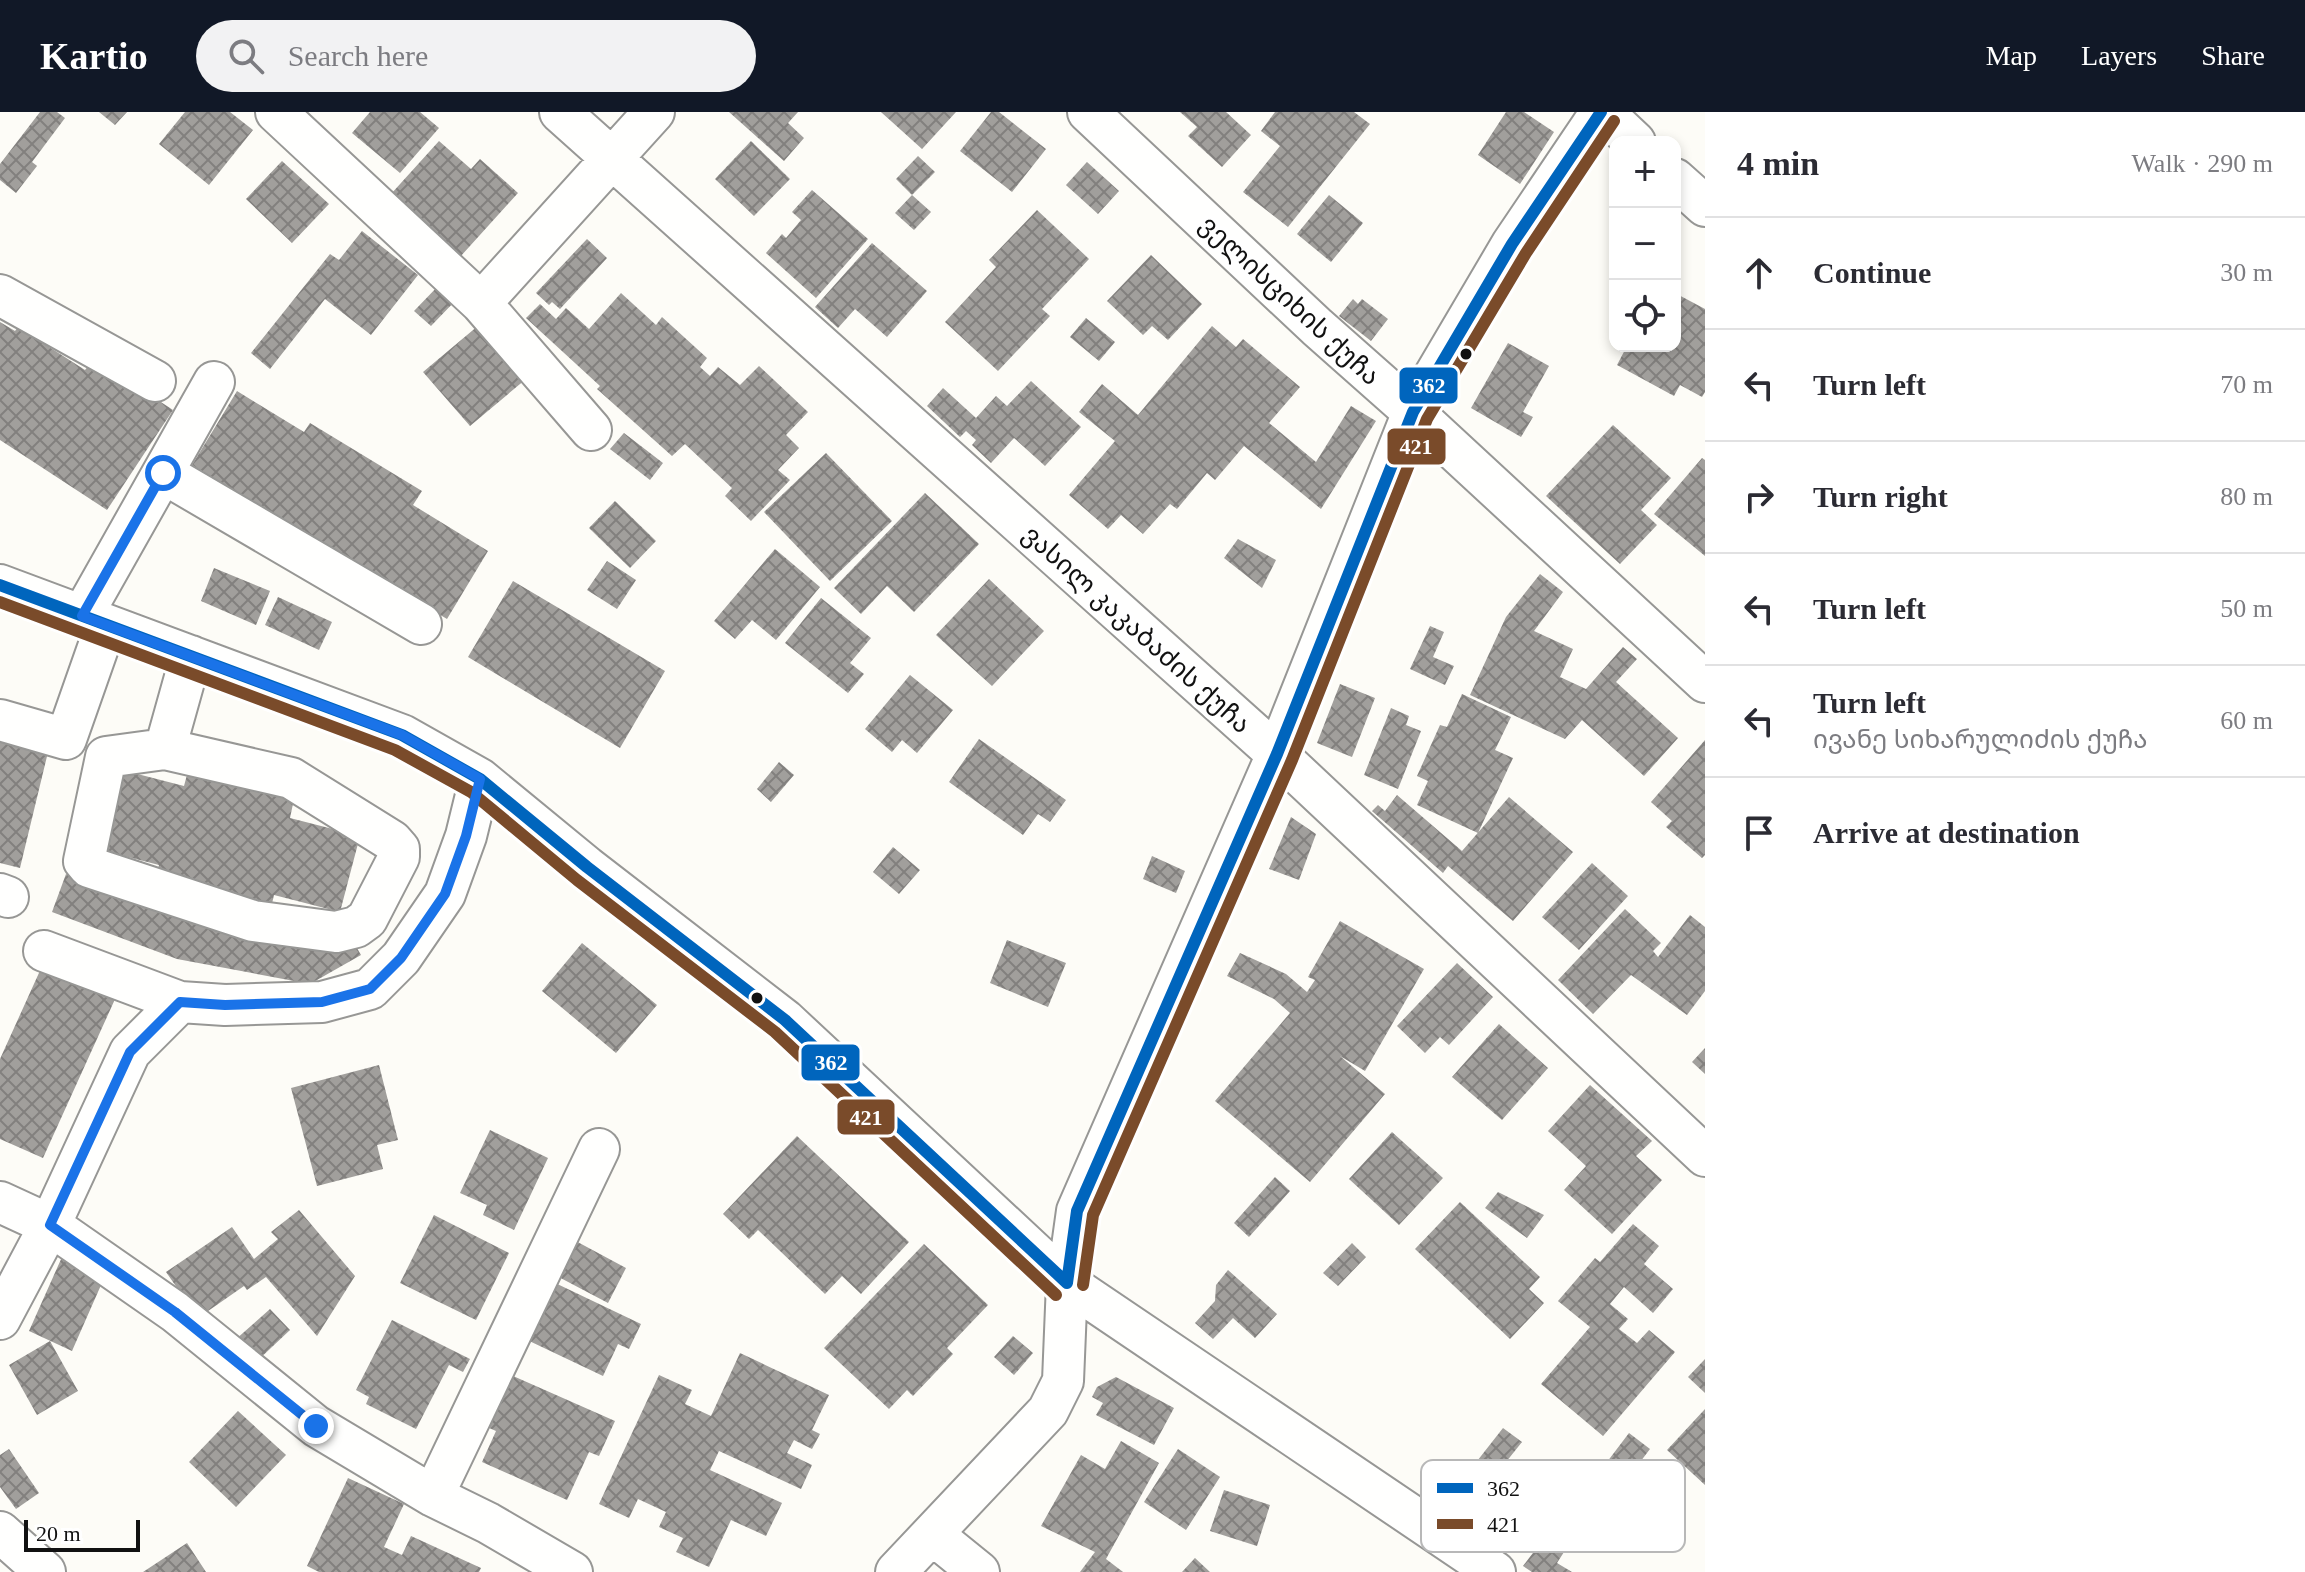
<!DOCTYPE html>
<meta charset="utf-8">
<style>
:root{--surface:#fff;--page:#f2f2f3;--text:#2b2b33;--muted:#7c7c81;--line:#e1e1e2;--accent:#111827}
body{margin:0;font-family:"Times New Roman","Noto Sans Georgian",serif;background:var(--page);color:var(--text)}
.controls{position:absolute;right:24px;top:24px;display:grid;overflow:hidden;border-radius:16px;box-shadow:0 4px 12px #0003}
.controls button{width:72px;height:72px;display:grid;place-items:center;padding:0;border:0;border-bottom:2px solid var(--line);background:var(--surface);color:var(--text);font:40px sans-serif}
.scale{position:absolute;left:24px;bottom:20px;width:116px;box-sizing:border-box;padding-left:8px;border:4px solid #111;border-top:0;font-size:22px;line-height:28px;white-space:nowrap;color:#111;-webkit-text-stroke:6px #fff;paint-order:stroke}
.stop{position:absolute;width:24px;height:24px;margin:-18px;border:6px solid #1a73e8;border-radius:50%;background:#fff}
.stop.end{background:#1a73e8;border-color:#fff;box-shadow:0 2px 8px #0008}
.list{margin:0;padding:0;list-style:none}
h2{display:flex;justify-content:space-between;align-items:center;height:104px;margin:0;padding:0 32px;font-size:34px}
h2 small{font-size:26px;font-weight:400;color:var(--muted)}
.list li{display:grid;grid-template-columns:52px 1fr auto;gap:24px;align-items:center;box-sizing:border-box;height:112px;padding:0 32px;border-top:2px solid var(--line)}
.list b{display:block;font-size:30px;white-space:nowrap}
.list p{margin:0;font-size:26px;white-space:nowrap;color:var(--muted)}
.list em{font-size:26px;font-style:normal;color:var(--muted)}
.icon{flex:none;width:44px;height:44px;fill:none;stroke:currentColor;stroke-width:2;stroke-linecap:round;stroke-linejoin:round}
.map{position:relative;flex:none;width:1705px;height:1460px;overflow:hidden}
header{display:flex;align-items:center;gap:48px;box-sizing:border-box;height:112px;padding:0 40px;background:var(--accent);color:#fff}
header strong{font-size:38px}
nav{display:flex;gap:44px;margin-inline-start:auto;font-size:28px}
.search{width:560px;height:72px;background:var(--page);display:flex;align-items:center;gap:20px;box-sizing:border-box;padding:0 28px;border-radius:44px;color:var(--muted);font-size:30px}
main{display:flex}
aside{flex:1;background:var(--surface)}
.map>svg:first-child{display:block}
</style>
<header>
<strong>Kartio</strong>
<div class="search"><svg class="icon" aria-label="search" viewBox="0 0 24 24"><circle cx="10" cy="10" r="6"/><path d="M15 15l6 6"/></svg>Search here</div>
<nav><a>Map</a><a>Layers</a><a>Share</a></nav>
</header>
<main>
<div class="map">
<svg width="1705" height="1460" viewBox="0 0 1705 1460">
<defs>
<pattern id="building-cross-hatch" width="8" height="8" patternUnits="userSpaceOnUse" patternTransform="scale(2)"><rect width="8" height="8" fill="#a19f9c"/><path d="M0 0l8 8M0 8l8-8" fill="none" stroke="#82807e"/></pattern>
</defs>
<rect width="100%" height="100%" fill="#fdfcf7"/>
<path fill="url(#building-cross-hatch)" d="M 40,0 L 57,0 L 65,6 L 32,50 L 37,54 L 16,81 L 0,68 L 0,52 Z
M 99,0 L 127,0 L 115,13 Z
M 185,0 L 230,0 L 253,18 L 209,73 L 159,32 Z
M 370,0 L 420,0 L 439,16 L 400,61 L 352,21 Z
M 729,0 L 798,0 L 788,11 L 804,26 L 784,49 Z
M 881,0 L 956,0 L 922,37 Z
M 991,0 L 999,0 L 1046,37 L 1012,80 L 960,39 Z
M 1180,0 L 1226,0 L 1251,23 L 1222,55 L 1188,24 L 1197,15 Z
M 1275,0 L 1354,0 L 1370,12 L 1288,115 L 1243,80 L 1280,34 L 1261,19 Z
M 1506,0 L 1524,0 L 1554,20 L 1520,72 L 1478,43 Z
M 439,29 L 471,57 L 480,47 L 518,81 L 460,145 L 391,82 Z
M 751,29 L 790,67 L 754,104 L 715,67 Z
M 918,44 L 935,60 L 912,83 L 896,67 Z
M 282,49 L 329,92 L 292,131 L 246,87 Z
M 1087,50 L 1119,79 L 1098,102 L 1066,73 Z
M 812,78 L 868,127 L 816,186 L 766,141 L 782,122 L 786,126 L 801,108 L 792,100 Z
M 912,83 L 931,100 L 914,118 L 895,101 Z
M 1329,83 L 1363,111 L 1331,150 L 1297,122 Z
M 1037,98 L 1089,147 L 1042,197 L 1050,204 L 998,259 L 945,210 L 996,155 L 989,148 Z
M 362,119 L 418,163 L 371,223 L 325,187 L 270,257 L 251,241 L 330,142 L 339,148 Z
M 587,127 L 607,146 L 560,197 L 552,190 L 549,193 L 536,181 Z
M 872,131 L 927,179 L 887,225 L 855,197 L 838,216 L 815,195 Z
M 1151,143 L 1202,192 L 1168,228 L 1152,214 L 1143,223 L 1107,189 Z
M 440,172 L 457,187 L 431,214 L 414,199 Z
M 621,181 L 656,213 L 662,205 L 707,246 L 700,255 L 710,264 L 718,255 L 740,273 L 759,254 L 808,300 L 786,323 L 799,336 L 778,358 L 790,368 L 751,409 L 725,384 L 732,376 L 685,332 L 672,344 L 597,277 L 600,274 L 526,206 L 540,192 L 556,207 L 566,196 L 589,217 Z
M 1675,181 L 1705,197 L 1705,280 L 1702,285 L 1680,273 L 1674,284 L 1617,253 L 1627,234 L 1675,234 Z
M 1353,187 L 1358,192 L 1362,187 L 1388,207 L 1371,229 L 1339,204 Z
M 1086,206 L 1115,230 L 1099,249 L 1070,225 Z
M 0,210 L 15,219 L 18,215 L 85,258 L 89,253 L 131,280 L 135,273 L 173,298 L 107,398 L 0,328 Z
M 479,213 L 526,267 L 470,314 L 423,260 Z
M 1212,214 L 1236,235 L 1243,227 L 1300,275 L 1269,311 L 1316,350 L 1351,294 L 1376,309 L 1321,397 L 1244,334 L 1215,368 L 1207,361 L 1177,397 L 1170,392 L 1143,422 L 1121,403 L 1108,417 L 1069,383 L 1115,329 L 1079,300 L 1102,272 L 1138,303 Z
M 1508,231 L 1549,254 L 1523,300 L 1533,305 L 1521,325 L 1471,296 Z
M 1031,269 L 1081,315 L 1045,354 L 1014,326 L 991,351 L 972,333 L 976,328 L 966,319 L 960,325 L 927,294 L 943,276 L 976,306 L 996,284 L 1007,294 Z
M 237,279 L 304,320 L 310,311 L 422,379 L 413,393 L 488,439 L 447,507 L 192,353 Z
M 1613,313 L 1671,366 L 1641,398 L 1657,413 L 1620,452 L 1546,384 Z
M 624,321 L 663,351 L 650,368 L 610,337 Z
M 826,341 L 892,409 L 830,469 L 764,400 Z
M 1702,346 L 1705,348 L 1705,444 L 1654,402 Z
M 925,381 L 979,432 L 914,500 L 887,474 L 861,502 L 834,476 Z
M 615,389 L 656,429 L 630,456 L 589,416 Z
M 1238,427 L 1276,448 L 1262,476 L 1224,446 Z
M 775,437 L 820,475 L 776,528 L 752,508 L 735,527 L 714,509 Z
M 607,449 L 636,468 L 617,497 L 587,478 Z
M 214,456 L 270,479 L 256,513 L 201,489 Z
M 1540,462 L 1563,480 L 1534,519 L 1573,537 L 1560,565 L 1586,577 L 1623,535 L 1637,547 L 1616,570 L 1678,626 L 1644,664 L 1582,608 L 1565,627 L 1470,583 L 1506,505 Z
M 989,467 L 1044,519 L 992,574 L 936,523 Z
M 513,469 L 665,559 L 620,636 L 468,545 Z
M 278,485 L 332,510 L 319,538 L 265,513 Z
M 821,486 L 871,526 L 850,551 L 864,562 L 848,581 L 785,531 Z
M 1430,514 L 1444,520 L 1433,545 L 1454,554 L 1445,573 L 1410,557 Z
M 910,563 L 953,598 L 917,641 L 902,628 L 892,640 L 865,617 Z
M 1340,572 L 1375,586 L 1352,645 L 1317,631 Z
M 1462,582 L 1511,605 L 1495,638 L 1513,646 L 1478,721 L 1417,693 L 1428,669 L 1417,664 L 1440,613 L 1447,615 Z
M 1391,596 L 1409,604 L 1406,613 L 1421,619 L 1398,677 L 1364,663 Z
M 0,625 L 49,636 L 20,756 L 0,751 Z
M 979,627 L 1066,688 L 1050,710 L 1038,702 L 1023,723 L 949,670 Z
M 1705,628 L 1705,743 L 1702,746 L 1666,715 L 1672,709 L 1651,690 Z
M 779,650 L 794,663 L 771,690 L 757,677 Z
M 118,657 L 184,674 L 188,659 L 294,687 L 290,706 L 360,724 L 340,800 L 274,783 L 270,800 L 155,771 L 159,753 L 97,737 Z
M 1397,683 L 1462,739 L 1509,685 L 1573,740 L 1513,809 L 1448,754 L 1443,761 L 1372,699 L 1378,693 L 1385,699 Z
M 1291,705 L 1316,722 L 1299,768 L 1269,757 Z
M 893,735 L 920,758 L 899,782 L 873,760 Z
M 1152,744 L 1185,759 L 1176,781 L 1143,767 Z
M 1592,751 L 1628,784 L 1579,838 L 1542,805 Z
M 66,762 L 191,809 L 350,824 L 361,843 L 310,872 L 177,847 L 52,800 Z
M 1625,797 L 1661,831 L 1653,839 L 1658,845 L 1690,803 L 1705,815 L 1705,879 L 1687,903 L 1631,863 L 1593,902 L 1558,868 Z
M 1340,809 L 1424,857 L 1365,959 L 1340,944 L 1385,982 L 1310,1070 L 1215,989 L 1290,901 L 1274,887 L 1227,864 L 1240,841 L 1286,862 L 1307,880 L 1315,868 L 1308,865 Z
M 1007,828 L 1066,851 L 1048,895 L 990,871 Z
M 582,831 L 657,893 L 616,941 L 542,879 Z
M 1457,851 L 1493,885 L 1449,933 L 1440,925 L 1425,941 L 1397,914 Z
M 43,852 L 116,885 L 43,1046 L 0,1027 L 0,947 Z
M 1499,912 L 1548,956 L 1502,1008 L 1452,965 Z
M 1705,936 L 1705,962 L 1692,950 Z
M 379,953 L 398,1028 L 377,1033 L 383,1057 L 317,1074 L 291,976 Z
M 1590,973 L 1652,1029 L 1636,1044 L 1662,1068 L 1612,1122 L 1564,1078 L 1586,1054 L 1548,1019 Z
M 490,1018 L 548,1046 L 514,1118 L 483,1103 L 487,1093 L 460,1081 Z
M 1392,1020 L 1443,1066 L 1399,1113 L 1349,1067 Z
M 797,1024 L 909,1130 L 861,1182 L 842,1164 L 825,1182 L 758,1118 L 749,1127 L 723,1102 Z
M 1275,1065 L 1290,1079 L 1249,1125 L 1234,1111 Z
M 1498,1080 L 1544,1103 L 1527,1126 L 1485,1096 Z
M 1460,1090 L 1540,1165 L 1529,1177 L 1544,1191 L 1510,1227 L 1415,1137 Z
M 299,1098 L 355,1164 L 317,1224 L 266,1165 L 247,1178 L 244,1174 L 198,1206 L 166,1160 L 232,1115 L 254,1147 L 278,1127 L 271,1120 Z
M 434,1103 L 509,1141 L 476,1208 L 400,1171 Z
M 1633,1112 L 1659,1134 L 1644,1152 L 1673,1177 L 1653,1201 L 1624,1175 L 1610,1192 L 1628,1207 L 1619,1217 L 1637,1231 L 1649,1218 L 1675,1240 L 1603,1324 L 1541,1272 L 1590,1215 L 1558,1189 L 1595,1146 L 1600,1150 Z
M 572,1127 L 626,1156 L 608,1191 L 553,1162 Z
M 1352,1131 L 1366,1145 L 1338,1174 L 1323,1161 Z
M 924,1132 L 988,1193 L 947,1236 L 953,1242 L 913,1284 L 907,1278 L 889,1297 L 824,1236 Z
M 62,1145 L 105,1164 L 72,1239 L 29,1219 Z
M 1228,1158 L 1277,1202 L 1255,1226 L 1233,1206 L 1213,1227 L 1195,1211 L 1215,1189 L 1216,1173 Z
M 551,1169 L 641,1212 L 629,1237 L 618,1232 L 603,1264 L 523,1226 Z
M 270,1197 L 290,1218 L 255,1251 L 235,1228 Z
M 392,1208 L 470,1247 L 463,1260 L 449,1253 L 416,1317 L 366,1292 L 369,1285 L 356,1278 Z
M 1013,1224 L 1033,1241 L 1014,1263 L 994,1245 Z
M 50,1229 L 78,1279 L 37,1303 L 9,1253 Z
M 740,1241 L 829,1283 L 812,1318 L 820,1322 L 812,1337 L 794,1328 L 787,1341 L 812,1353 L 801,1377 L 719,1339 L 710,1358 L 782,1391 L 766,1424 L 731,1408 L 709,1455 L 676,1440 L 683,1426 L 659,1415 L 666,1400 L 638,1387 L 629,1406 L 599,1392 L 659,1263 L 692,1278 L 685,1292 L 711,1304 Z
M 1705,1247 L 1705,1281 L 1688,1265 Z
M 504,1260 L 615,1309 L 599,1344 L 589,1340 L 567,1388 L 482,1350 L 496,1319 L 480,1312 Z
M 1116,1265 L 1174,1296 L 1154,1333 L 1096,1303 L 1103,1291 L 1092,1285 L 1097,1275 Z
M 1705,1297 L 1705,1373 L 1667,1338 Z
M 238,1299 L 286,1343 L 236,1395 L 189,1350 Z
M 1503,1316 L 1522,1330 L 1502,1355 L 1523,1372 L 1491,1412 L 1452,1381 Z
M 1629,1321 L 1650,1337 L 1628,1366 L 1607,1350 Z
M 1121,1329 L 1159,1351 L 1106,1447 L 1123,1460 L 1080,1460 L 1095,1440 L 1041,1414 L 1081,1343 L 1105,1357 Z
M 9,1337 L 39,1381 L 16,1397 L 0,1375 L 0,1343 Z
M 1178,1337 L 1220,1365 L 1186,1418 L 1144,1390 Z
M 348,1366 L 404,1392 L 384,1435 L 402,1443 L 411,1424 L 481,1456 L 479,1460 L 319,1460 L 307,1454 Z
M 1224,1378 L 1270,1393 L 1257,1434 L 1210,1419 Z
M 1551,1417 L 1571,1429 L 1557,1451 L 1572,1460 L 1532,1460 L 1523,1454 Z
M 187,1431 L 206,1460 L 143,1460 Z
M 1195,1446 L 1210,1460 L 1182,1460 Z"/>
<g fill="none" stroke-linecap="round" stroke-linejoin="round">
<defs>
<path id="minor" d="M 276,0 L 481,191 L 591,318
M 560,0 L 1277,642 L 1705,1044
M 1088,0 L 1317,215 L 1413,300 L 1705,570
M 1603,0 L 1635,30
M 1675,67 L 1705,94
M 0,183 L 155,269
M 481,191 L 654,0
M 163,361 L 421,512
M 0,473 L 402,623 L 480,667 L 587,755 L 785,908 L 1067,1171 L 1495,1460
M 82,504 L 214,270
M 0,608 L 66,627 L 106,513
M 165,637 L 291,666 L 392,729 L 399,737 L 399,745 L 367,807 L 356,815 L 336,820 L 253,809 L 89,755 L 84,749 L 106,645 L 165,637 L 191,544
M 0,782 L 8,785
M 44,839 L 180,890
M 0,1090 L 50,1113 L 130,940 L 180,890 L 225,893 L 322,890 L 370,877 L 401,846 L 445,782 L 466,724 L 480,667
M 0,1207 L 50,1113 L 175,1200 L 316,1314 L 433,1384 L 488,1411 L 572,1460
M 433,1384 L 599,1037
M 0,1420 L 45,1460
M 932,1422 L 979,1460
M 896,1460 L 1048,1299 L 1063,1269 L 1067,1171 L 1077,1099 L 1277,642 L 1413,300 L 1512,132 L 1601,0"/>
</defs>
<use href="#minor" stroke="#979795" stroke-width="44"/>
<use href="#minor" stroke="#fffffe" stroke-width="40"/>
<defs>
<path id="bus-1" d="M 0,473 L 402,623 L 480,667 L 587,755 L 785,908 L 1067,1171
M 1067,1171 L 1077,1099 L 1277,642 L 1413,300 L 1512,132 L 1601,0"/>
<path id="bus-2" d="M 0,490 L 395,638 L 471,680 L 577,768 L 775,920 L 1056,1183
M 1083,1173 L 1093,1103 L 1292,648 L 1427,307 L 1526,141 L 1614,9"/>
</defs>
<use href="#bus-1" stroke="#fff" stroke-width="18"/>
<use href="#bus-2" stroke="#fff" stroke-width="18"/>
<use href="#bus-1" stroke="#0065bd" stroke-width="12"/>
<use href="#bus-2" stroke="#7a4b2a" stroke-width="12"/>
</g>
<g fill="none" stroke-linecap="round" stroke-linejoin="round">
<path stroke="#1a73e8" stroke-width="10" d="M 163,361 L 82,504 L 402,623 L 480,667 L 466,724 L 445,782 L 401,846 L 370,877 L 322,890 L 225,893 L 180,890 L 130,940 L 50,1113 L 175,1200 L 316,1314"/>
</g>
<g fill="#111" stroke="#fff" stroke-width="3">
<circle cx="1466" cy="242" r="7"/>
<circle cx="757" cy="886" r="7"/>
</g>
<g text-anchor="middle" stroke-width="8" stroke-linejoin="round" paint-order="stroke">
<g font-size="26" fill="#111" stroke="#fff">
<text transform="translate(1290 188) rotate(43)" y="9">ველისციხის ქუჩა</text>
<text transform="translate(1137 517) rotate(42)" y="9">ვასილ კაკაბაძის ქუჩა</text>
</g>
</g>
<rect x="1421" y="1348" width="264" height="92" rx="12" fill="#fff" stroke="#b8b8b8" stroke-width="2"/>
<rect x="1437" y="1371" width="36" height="10" fill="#0065bd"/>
<rect x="1437" y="1407" width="36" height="10" fill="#7a4b2a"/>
<g font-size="22" fill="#111">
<text x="1487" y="1384">362</text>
<text x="1487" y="1420">421</text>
</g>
<g stroke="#fff" stroke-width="3">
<rect x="1398" y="254" width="61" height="39" rx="8" fill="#0065bd"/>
<rect x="1386" y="315" width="61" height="39" rx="8" fill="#7a4b2a"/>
<rect x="800" y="931" width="61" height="39" rx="8" fill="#0065bd"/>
<rect x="836" y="986" width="60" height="38" rx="8" fill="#7a4b2a"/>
</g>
<g font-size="22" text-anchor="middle" font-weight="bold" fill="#fff">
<text x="1429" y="281">362</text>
<text x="1416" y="342">421</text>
<text x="831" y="958">362</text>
<text x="866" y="1013">421</text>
</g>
</svg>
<div class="controls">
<button>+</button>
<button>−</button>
<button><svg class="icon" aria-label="locate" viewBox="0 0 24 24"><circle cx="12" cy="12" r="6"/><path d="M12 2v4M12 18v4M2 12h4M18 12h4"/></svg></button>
</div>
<div class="scale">20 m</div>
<div class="stop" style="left:163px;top:361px"></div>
<div class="stop end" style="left:316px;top:1314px"></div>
</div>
<aside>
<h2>4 min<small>Walk · 290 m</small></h2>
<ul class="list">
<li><svg class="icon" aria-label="ahead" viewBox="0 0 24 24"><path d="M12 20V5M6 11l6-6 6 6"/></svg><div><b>Continue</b></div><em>30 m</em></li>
<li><svg class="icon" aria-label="left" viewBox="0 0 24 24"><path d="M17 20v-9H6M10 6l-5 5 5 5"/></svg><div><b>Turn left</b></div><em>70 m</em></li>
<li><svg class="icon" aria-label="right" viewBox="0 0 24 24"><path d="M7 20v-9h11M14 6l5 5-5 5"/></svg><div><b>Turn right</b></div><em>80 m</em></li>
<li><svg class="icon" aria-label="left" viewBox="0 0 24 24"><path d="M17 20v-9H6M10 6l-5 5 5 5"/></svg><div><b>Turn left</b></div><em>50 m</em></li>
<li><svg class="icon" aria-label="left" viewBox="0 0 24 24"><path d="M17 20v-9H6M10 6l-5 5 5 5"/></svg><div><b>Turn left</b><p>ივანე სიხარულიძის ქუჩა</p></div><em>60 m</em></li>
<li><svg class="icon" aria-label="arrive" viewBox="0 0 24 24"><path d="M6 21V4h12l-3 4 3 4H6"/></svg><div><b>Arrive at destination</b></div></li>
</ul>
</aside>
</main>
